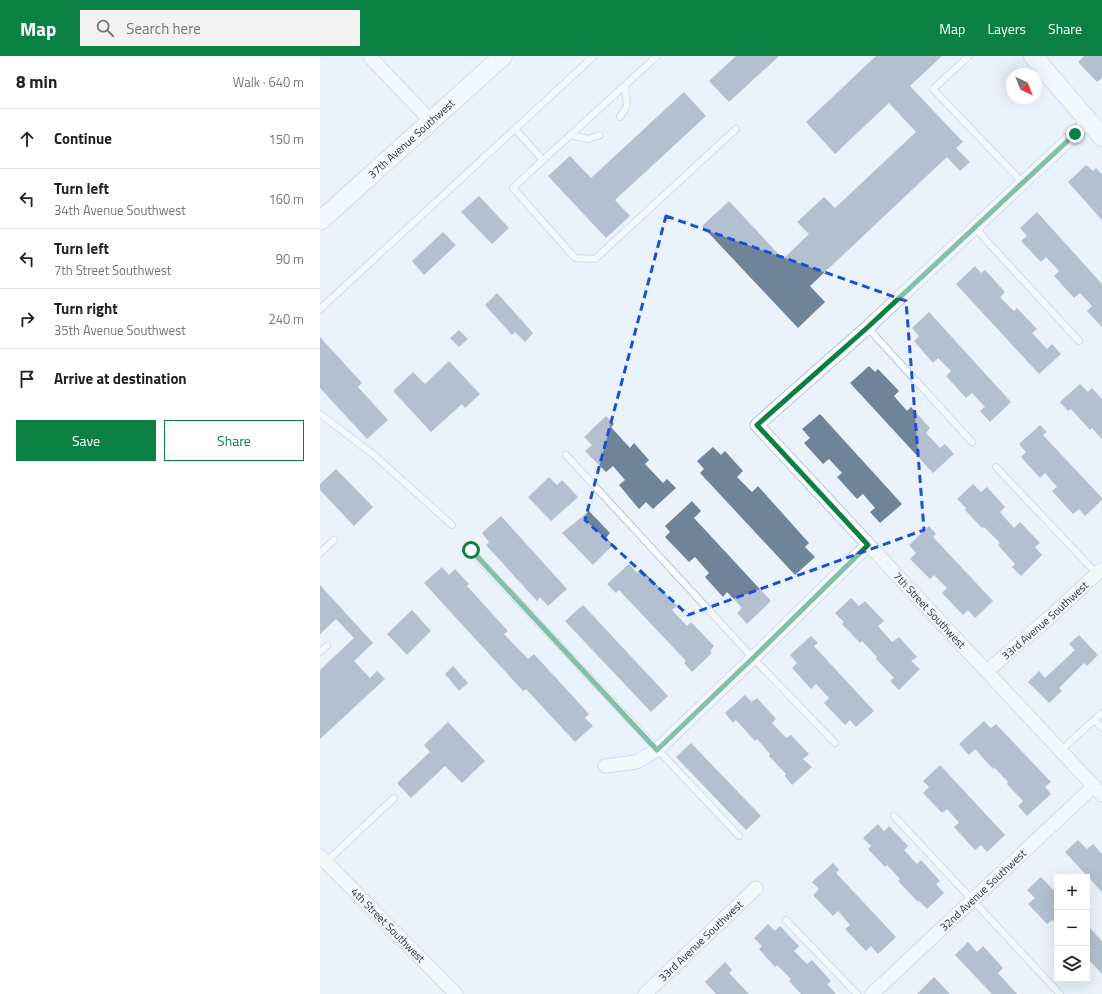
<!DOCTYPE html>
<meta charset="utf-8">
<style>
:root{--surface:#fff;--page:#f2f2f2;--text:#222;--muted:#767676;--line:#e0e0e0;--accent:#0b8043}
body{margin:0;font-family:"Titillium Web",sans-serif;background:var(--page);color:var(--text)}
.controls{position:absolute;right:12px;bottom:12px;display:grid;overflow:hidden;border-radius:0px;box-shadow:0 4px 16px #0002}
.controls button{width:36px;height:36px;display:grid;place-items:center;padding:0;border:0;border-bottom:1px solid var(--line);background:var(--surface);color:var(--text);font:20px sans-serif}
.compass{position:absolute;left:686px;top:12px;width:36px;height:36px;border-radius:50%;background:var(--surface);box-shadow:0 4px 16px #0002;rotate:137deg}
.stop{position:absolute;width:12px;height:12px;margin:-9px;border:3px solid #0b8043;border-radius:50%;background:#fff}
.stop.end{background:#0b8043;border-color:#fff;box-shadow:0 1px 4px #0008}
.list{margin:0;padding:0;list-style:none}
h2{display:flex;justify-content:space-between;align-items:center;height:52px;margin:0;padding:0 16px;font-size:17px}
h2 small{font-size:13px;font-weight:400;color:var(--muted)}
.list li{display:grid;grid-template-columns:26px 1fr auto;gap:12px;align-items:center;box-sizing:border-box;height:60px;padding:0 16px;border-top:1px solid var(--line)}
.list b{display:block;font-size:15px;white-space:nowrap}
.list p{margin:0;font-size:13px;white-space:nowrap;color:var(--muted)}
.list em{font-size:13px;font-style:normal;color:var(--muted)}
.actions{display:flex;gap:8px;padding:12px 16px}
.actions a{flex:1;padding:9px 0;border:1px solid var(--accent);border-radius:0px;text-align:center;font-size:14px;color:var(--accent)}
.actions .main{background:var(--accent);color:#fff}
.icon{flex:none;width:22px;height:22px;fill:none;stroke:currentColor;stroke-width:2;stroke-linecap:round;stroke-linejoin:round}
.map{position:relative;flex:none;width:782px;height:938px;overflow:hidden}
header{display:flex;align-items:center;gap:24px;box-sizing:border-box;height:56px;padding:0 20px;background:var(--accent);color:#fff}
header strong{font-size:19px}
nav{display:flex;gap:22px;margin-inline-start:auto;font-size:14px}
.search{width:280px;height:36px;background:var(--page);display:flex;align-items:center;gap:10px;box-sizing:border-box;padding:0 14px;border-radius:0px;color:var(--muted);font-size:15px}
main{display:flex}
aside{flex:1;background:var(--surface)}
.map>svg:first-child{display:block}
</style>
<header>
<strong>Map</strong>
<div class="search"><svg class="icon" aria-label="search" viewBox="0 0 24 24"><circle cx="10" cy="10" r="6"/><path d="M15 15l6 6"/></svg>Search here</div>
<nav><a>Map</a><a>Layers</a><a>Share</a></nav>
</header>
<main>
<aside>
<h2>8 min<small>Walk · 640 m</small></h2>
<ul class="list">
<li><svg class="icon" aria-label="ahead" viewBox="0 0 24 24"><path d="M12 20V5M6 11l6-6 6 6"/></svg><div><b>Continue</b></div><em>150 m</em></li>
<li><svg class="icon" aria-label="left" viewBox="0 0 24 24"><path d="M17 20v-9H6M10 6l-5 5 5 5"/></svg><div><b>Turn left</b><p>34th Avenue Southwest</p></div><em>160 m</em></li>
<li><svg class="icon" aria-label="left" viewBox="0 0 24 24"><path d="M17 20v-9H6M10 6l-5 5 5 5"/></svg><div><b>Turn left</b><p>7th Street Southwest</p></div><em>90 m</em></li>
<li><svg class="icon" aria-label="right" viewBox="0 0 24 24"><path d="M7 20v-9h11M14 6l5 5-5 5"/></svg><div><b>Turn right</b><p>35th Avenue Southwest</p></div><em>240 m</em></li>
<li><svg class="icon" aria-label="arrive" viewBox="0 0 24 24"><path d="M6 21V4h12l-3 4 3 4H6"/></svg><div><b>Arrive at destination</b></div></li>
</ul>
<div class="actions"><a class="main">Save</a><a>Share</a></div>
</aside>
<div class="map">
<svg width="782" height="938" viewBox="0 0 782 938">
<rect width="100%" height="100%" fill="#eaf3fc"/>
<path fill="#708499" d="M 416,0 L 459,0 L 409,46 L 389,25 Z
M 556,0 L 622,0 L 590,30 L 643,86 L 636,92 L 650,106 L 640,115 L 627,101 L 490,230 L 505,246 L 478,272 L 382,170 L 409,145 L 463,203 L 489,178 L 477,166 L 504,141 L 515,152 L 596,76 L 569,47 L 515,98 L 486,66 Z
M 764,0 L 782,0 L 782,22 L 777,26 L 758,6 Z
M 364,36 L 386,60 L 295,144 L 310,160 L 286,182 L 228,120 L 250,100 L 271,122 Z
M 766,109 L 773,115 L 776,112 L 782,118 L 782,164 L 748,126 Z
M 159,140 L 189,172 L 172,188 L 141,156 Z
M 717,156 L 782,228 L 782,271 L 767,255 L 772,250 L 760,237 L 754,242 L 734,220 L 739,215 L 726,201 L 721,206 L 701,185 L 707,180 L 700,172 Z
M 123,176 L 136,189 L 104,219 L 92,205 Z
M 655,210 L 661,217 L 665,214 L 685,236 L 680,241 L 694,255 L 697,252 L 717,273 L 712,277 L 727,293 L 732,288 L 741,298 L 719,318 L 636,228 Z
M 177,237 L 213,277 L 205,286 L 195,276 L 192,279 L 165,249 Z
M 609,256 L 691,346 L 670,366 L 660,355 L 665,351 L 652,337 L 646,342 L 626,320 L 631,315 L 618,302 L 613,307 L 594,285 L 599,280 L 592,272 Z
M 139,274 L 148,283 L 139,291 L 130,282 Z
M 0,281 L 42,327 L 38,331 L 68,364 L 47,383 L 0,332 Z
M 129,305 L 160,338 L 145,352 L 142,348 L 111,376 L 73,335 L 93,316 L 105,328 Z
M 549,310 L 555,316 L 558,313 L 579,335 L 574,340 L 587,355 L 591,351 L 610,372 L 606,377 L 620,392 L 625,388 L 634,398 L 613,417 L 530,327 Z
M 760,328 L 768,336 L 772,332 L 782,343 L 782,383 L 772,372 L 770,374 L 751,353 L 748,355 L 740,346 Z
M 500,358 L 582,448 L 560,467 L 550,456 L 555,452 L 543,438 L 537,443 L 517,421 L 522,417 L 509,403 L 503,408 L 484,387 L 490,382 L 482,373 Z
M 286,360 L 294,368 L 291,371 L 310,392 L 314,387 L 329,404 L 325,408 L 343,427 L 347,423 L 356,432 L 333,453 L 326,446 L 319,453 L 299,429 L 305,424 L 293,410 L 286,416 L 265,395 L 272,389 L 264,381 Z
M 720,369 L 727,376 L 723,379 L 782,442 L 782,444 L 765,460 L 759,453 L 753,458 L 732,435 L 737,431 L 725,417 L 720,422 L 701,401 L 706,396 L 699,388 Z
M 393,391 L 401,399 L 405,395 L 423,415 L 417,421 L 432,436 L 438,430 L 489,487 L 485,491 L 495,501 L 475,519 L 380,417 L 384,413 L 377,405 Z
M 16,413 L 53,451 L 34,470 L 0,434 L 0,428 Z
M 229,421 L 237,429 L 242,424 L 258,441 L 231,465 L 208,441 Z
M 653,428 L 661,436 L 667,431 L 685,451 L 680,456 L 694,472 L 700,466 L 720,487 L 715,491 L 722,499 L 701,520 L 692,511 L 695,508 L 678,489 L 680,487 L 664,471 L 662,472 L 645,454 L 646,452 L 637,443 Z
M 372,445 L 381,455 L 374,462 L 451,545 L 427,568 L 417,557 L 422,552 L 407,536 L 403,541 L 385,521 L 389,517 L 375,501 L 369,506 L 345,481 L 350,476 L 345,470 Z
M 269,455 L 290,477 L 286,482 L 293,489 L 273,509 L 242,477 Z
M 181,460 L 247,533 L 228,550 L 220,541 L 217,545 L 166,489 L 169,486 L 162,477 Z
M 609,470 L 616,478 L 613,481 L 673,545 L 655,562 L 648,554 L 643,559 L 622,537 L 627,532 L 614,519 L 610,523 L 590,503 L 596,497 L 589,489 Z
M 309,508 L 317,517 L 321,513 L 357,550 L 352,554 L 367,570 L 371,566 L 394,590 L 390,595 L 392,597 L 372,616 L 364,607 L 366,605 L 299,534 L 296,537 L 287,528 Z
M 122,511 L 129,519 L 135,513 L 149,528 L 147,530 L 188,575 L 184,578 L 208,603 L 214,598 L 269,658 L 265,662 L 273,670 L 255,686 L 206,633 L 203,635 L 104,527 Z
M 0,529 L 53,587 L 34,605 L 50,622 L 57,615 L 65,623 L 0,683 L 0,614 L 34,582 L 16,563 L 0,578 Z
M 531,542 L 539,550 L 545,545 L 564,565 L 558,570 L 572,586 L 579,581 L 597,601 L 591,605 L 600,613 L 579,634 L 570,625 L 574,622 L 556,603 L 557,601 L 542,585 L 540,587 L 522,568 L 524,566 L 515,557 Z
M 263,549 L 348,640 L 331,656 L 245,565 Z
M 92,554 L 111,575 L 87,599 L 67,578 Z
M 759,579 L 778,599 L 767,610 L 764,607 L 739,632 L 742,635 L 729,647 L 708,626 L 719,615 L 725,622 L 755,594 L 749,588 Z
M 491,580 L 498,587 L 494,590 L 554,655 L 536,671 L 530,664 L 525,669 L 504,647 L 509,642 L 496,628 L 491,633 L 472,612 L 477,607 L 470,599 Z
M 133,610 L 148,627 L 139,635 L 125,618 Z
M 425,639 L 432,646 L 437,642 L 456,663 L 452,667 L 466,682 L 471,679 L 489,698 L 483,703 L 492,711 L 472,729 L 465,720 L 466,718 L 449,700 L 450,698 L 437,683 L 435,685 L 416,664 L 413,667 L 405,657 Z
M 664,665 L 671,672 L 676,668 L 731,726 L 725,731 L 731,738 L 707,760 L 698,750 L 703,745 L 687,728 L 688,726 L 674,711 L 673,713 L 655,693 L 649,699 L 639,688 Z
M 128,666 L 165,705 L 142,727 L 125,710 L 91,742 L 77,727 L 110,696 L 104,689 Z
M 371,687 L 441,760 L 426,774 L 356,701 Z
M 620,709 L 685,779 L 667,796 L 661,789 L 655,794 L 634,771 L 639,767 L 627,753 L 622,757 L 603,737 L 609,731 L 603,725 Z
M 558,768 L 564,775 L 569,770 L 588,790 L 584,794 L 597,808 L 601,804 L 620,825 L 616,828 L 624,837 L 607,853 L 599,845 L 598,846 L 578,825 L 580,823 L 567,809 L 565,811 L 548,793 L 551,790 L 543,782 Z
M 758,784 L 767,793 L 773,788 L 782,798 L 782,836 L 745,796 Z
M 513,807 L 519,814 L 516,817 L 576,881 L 558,898 L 551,890 L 546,895 L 525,873 L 530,869 L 518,855 L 513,860 L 493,839 L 499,833 L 492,826 Z
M 721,821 L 737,838 L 737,870 L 732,864 L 727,868 L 708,848 L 715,842 L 707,834 Z
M 448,868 L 455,875 L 460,870 L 479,890 L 474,895 L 487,908 L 492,904 L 511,925 L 507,928 L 516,938 L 481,938 L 469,925 L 471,923 L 457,909 L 455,911 L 439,893 L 442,890 L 434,882 Z
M 767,869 L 782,885 L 782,918 L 767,902 Z
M 648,886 L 657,896 L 663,890 L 683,912 L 678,917 L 697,938 L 672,938 L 635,899 Z
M 405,906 L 412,914 L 409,917 L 429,938 L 396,938 L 385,926 Z
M 614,921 L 630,938 L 597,938 Z"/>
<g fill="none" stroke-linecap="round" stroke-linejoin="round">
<defs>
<path id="lane" d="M 649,0 L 613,33 L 702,126
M 300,61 L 307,50 L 305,30
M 195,73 L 223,104 L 193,132 L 255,202 L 275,203 L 416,73
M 250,79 L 268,83 L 280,79
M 223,104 L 337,0
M 656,171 L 664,182 L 759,285
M 0,253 L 274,0
M 548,271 L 557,282 L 652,386
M 0,358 L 54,399 L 132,469
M 246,399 L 433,602 L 515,687
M 676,411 L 777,518
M 151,495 L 419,780
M 0,497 L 14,484
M 0,596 L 7,590
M 774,664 L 782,672
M 741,694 L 782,657
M 574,760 L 740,938
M 6,806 L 74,742
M 466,864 L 537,938"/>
<g id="street">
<path d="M 49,0 L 111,65"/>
<path id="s1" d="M 768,66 L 548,271 L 437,369 L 782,739"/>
<path id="s2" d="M 667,615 L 731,560 L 782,513"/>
<path d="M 285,710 L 316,706 L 337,694 L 433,602 L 548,489"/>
<path id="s3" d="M 0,800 L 136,938"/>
<path id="s4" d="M 325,938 L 436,832"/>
<path id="s5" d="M 552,938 L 774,730"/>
</g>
<g id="secondary">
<path d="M 713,0 L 782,81"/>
<path id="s6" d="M 0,165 L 183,0"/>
</g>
</defs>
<use href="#lane" stroke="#b1c7dd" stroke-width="8"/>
<use href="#street" stroke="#b1c7dd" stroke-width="15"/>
<use href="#secondary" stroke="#b1c7dd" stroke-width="20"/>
<use href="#lane" stroke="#fff" stroke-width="6"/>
<use href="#street" stroke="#fff" stroke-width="13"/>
<use href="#secondary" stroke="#fff" stroke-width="18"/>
</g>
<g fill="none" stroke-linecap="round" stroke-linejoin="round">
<path stroke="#0b8043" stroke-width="5" d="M 151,494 L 337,694 L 433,602 L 548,489 L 437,369 L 548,271 L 755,78"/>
</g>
<path d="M0 0H782V938H0ZM 346,160 L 586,245 L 604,474 L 368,559 L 265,464 Z" fill="#eaf3fc" fill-opacity=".55" fill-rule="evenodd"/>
<path fill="none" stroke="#1d4ed8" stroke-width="3" stroke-dasharray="8 5" stroke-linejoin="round" d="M 346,160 L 586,245 L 604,474 L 368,559 L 265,464 Z"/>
<g text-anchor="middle" stroke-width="3.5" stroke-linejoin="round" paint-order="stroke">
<g font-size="11" fill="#2a333c" stroke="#fff">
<text dy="4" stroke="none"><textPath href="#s6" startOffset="123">37th Avenue Southwest</textPath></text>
<text dy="4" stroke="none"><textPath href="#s1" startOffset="702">7th Street Southwest</textPath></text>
<text dy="4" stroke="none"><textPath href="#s2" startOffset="77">33rd Avenue Southwest</textPath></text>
<text dy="4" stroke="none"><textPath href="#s5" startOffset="152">32nd Avenue Southwest</textPath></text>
<text dy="4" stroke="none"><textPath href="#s3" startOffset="97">4th Street Southwest</textPath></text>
<text dy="4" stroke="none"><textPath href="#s4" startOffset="77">33rd Avenue Southwest</textPath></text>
</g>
</g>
</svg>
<div class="controls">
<button>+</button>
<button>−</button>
<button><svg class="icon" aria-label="layers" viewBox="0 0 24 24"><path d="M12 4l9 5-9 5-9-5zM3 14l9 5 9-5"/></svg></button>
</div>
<svg class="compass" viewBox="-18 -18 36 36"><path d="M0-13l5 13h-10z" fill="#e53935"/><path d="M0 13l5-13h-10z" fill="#767676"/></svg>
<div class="stop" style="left:151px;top:494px"></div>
<div class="stop end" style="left:755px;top:78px"></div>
</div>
</main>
